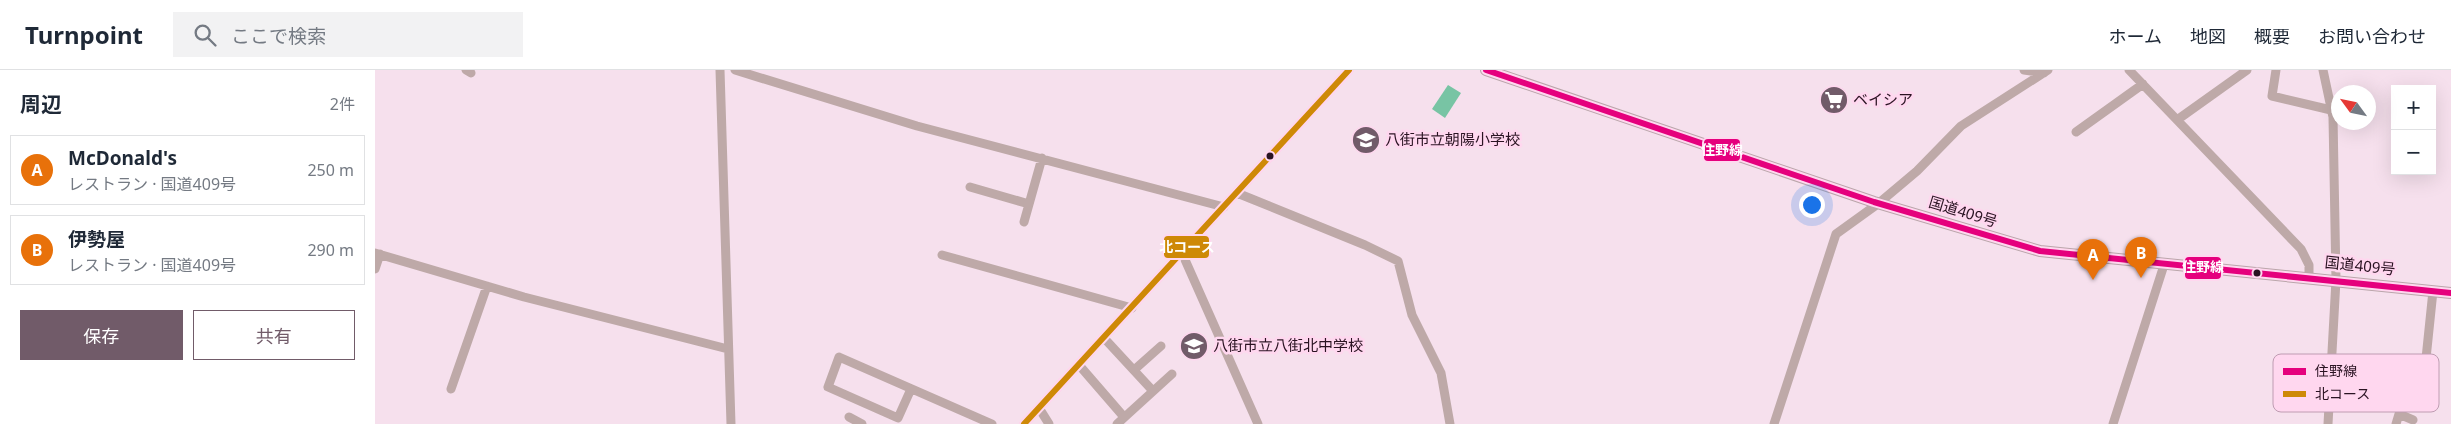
<!DOCTYPE html>
<html lang="ja">
<meta charset="utf-8">
<style>
:root{--surface:#fff;--page:#f2f2f3;--text:#1f2937;--muted:#747a83;--line:#e0e1e3;--accent:#715b69}
body{margin:0;font-family:"Noto Sans","Noto Sans JP",sans-serif;background:var(--page);color:var(--text)}
.controls{position:absolute;right:15px;top:15px;display:grid;overflow:hidden;border-radius:0px;box-shadow:0 5px 20px #0002}
.controls button{width:45px;height:45px;display:grid;place-items:center;padding:0;border:0;border-bottom:1px solid var(--line);background:var(--surface);color:var(--text);font:25px sans-serif}
.compass{position:absolute;left:1956px;top:15px;width:45px;height:45px;border-radius:50%;background:var(--surface);box-shadow:0 5px 20px #0002;rotate:303deg}
.you{position:absolute;left:1436px;top:134px;width:18px;height:18px;margin:-12px;border:4px solid #fff;border-radius:50%;background:#1a73e8;box-shadow:0 0 0 8px #1a73e833}
.badge{display:grid;place-items:center;width:32px;height:32px;border-radius:50%;background:var(--accent);color:#fff;font-size:16px;font-weight:700}
.pin{position:absolute;translate:-50% -41px;filter:drop-shadow(0 1px 2px #0008)}
.pin::after{content:'';position:absolute;top:26px;width:18px;height:15px;background:inherit;clip-path:polygon(0 0,100% 0,50% 100%)}
.list{margin:0;padding:0;list-style:none}
h2{display:flex;justify-content:space-between;align-items:center;height:65px;margin:0;padding:0 20px;font-size:21px}
h2 small{font-size:16px;font-weight:400;color:var(--muted)}
.list li{display:grid;grid-template-columns:32px 1fr auto;gap:15px;align-items:center;box-sizing:border-box;height:70px;margin:0 10px 10px;padding:0 10px;border:1px solid var(--line);border-radius:0px}
.list b{display:block;font-size:19px;white-space:nowrap}
.list p{margin:0;font-size:16px;white-space:nowrap;color:var(--muted)}
.list em{font-size:16px;font-style:normal;color:var(--muted)}
.actions{display:flex;gap:10px;padding:15px 20px}
.actions a{flex:1;padding:11px 0;border:1px solid var(--accent);border-radius:0px;text-align:center;font-size:18px;color:var(--accent)}
.actions .main{background:var(--accent);color:#fff}
.icon{flex:none;width:28px;height:28px;fill:none;stroke:currentColor;stroke-width:2;stroke-linecap:round;stroke-linejoin:round}
.map{position:relative;flex:none;width:2076px;height:354px;overflow:hidden}
header{display:flex;align-items:center;gap:30px;box-sizing:border-box;height:70px;padding:0 25px;background:var(--surface);border-bottom:1px solid var(--line)}
header strong{font-size:24px}
nav{display:flex;gap:28px;margin-inline-start:auto;font-size:18px}
.search{width:350px;height:45px;background:var(--page);display:flex;align-items:center;gap:12px;box-sizing:border-box;padding:0 18px;border-radius:0px;color:var(--muted);font-size:19px}
main{display:flex}
aside{flex:1;background:var(--surface)}
.map>svg:first-child{display:block}
</style>
<header>
<strong>Turnpoint</strong>
<div class="search"><svg class="icon" aria-label="search" viewBox="0 0 24 24"><circle cx="10" cy="10" r="6"/><path d="M15 15l6 6"/></svg>ここで検索</div>
<nav><a>ホーム</a><a>地図</a><a>概要</a><a>お問い合わせ</a></nav>
</header>
<main>
<aside>
<h2>周辺<small>2件</small></h2>
<ul class="list">
<li><span class="badge" style="background:#e8710a">A</span><div><b>McDonald's</b><p>レストラン · 国道409号</p></div><em>250 m</em></li>
<li><span class="badge" style="background:#e8710a">B</span><div><b>伊勢屋</b><p>レストラン · 国道409号</p></div><em>290 m</em></li>
</ul>
<div class="actions"><a class="main">保存</a><a>共有</a></div>
</aside>
<div class="map">
<svg width="2076" height="354" viewBox="0 0 2076 354">
<rect width="100%" height="100%" fill="#f6e0ed"/>
<path fill="#78c4a4" d="M 1073,15 L 1086,23 L 1070,48 L 1057,39 Z"/>
<g fill="none" stroke-linecap="round" stroke-linejoin="round">
<path stroke="#bea9a8" stroke-width="9" d="M 91,0 L 96,3
M 345,0 L 356,354
M 360,0 L 542,56 L 849,137
M 1649,0 L 1669,3
M 1754,0 L 1926,179 L 1934,195 L 1934,207
M 1901,0 L 1897,26 L 1956,40
M 1948,0 L 1958,47 L 1961,210 L 1953,354
M 1802,50 L 1872,0
M 1701,62 L 1768,14
M 595,117 L 654,134
M 862,123 L 990,175 L 1023,191 L 1037,245 L 1066,303 L 1075,354
M 649,152 L 667,88
M 0,183 L 149,227 L 353,279
M 807,183 L 883,354
M 567,185 L 757,238
M 0,199 L 5,184
M 729,268 L 778,321
M 704,295 L 749,347
M 759,300 L 786,276
M 76,319 L 112,216
M 536,319 L 523,348 L 453,317 L 464,287 L 617,354
M 2030,333 L 2036,293 L 2050,298 L 2058,221
M 664,338 L 674,354
M 474,347 L 487,354
M 649,354 L 974,0
M 742,354 L 797,304
M 1399,354 L 1461,164 L 1504,133 L 1542,101 L 1586,56 L 1673,0
M 1738,354 L 1789,195
M 2021,354 L 2024,344 L 2038,350"/>
<path stroke="#baa6aa" stroke-width="12" d="M 1111,0 L 1499,132 L 1665,181 L 2076,223"/>
<defs>
<path id="bus-1" d="M 1111,0 L 1499,132 L 1665,181 L 2076,223"/>
<path id="bus-2" d="M 649,354 L 974,0"/>
</defs>
<use href="#bus-1" stroke="#ffd7ef" stroke-width="10"/>
<use href="#bus-2" stroke="#ffd7ef" stroke-width="10"/>
<use href="#bus-1" stroke="#e5007d" stroke-width="6"/>
<use href="#bus-2" stroke="#ce8907" stroke-width="6"/>
</g>
<defs>
<symbol id="supermarket-disc" viewBox="-11 -11 22 22"><circle r="9.5" fill="#715b69" stroke="#ffd7ef"/><path d="M-6-5.5h2.5l.6 2H6L4.5 2H-2.5L-4.4-4H-6ZM-1.5 3.2a1.3 1.3 0 1 0 .1 0ZM3 3.2a1.3 1.3 0 1 0 .1 0Z" fill="#fff"/></symbol>
<symbol id="school-disc" viewBox="-11 -11 22 22"><circle r="9.5" fill="#715b69" stroke="#ffd7ef"/><path d="M0-5L7-2L0 1L-7-2ZM-4 1L0 2.5L4 1V4Q0 6-4 4Z" fill="#fff"/></symbol>
</defs>
<g fill-rule="evenodd">
<use href="#supermarket-disc" x="1443" y="14" width="32" height="32"/>
<use href="#school-disc" x="975" y="54" width="32" height="32"/>
<use href="#school-disc" x="803" y="260" width="32" height="32"/>
</g>
<g fill="#2a1322" stroke="#ffd7ef" stroke-width="2">
<circle cx="895" cy="86" r="4.5"/>
<circle cx="1882" cy="203" r="4.5"/>
</g>
<g text-anchor="middle" stroke-width="5" stroke-linejoin="round" paint-order="stroke">
<g font-size="15" fill="#2a1322" stroke="#ffd7ef" text-anchor="start">
<text x="1478" y="35">ベイシア</text>
<text x="1010" y="75">八街市立朝陽小学校</text>
<text x="838" y="281">八街市立八街北中学校</text>
</g>
<g font-size="15" fill="#2a1322" stroke="#ffd7ef">
<text transform="translate(1588 142) rotate(17)" y="5">国道409号</text>
<text transform="translate(1985 196) rotate(6)" y="5">国道409号</text>
</g>
</g>
<rect x="1898" y="284" width="166" height="58" rx="8" fill="#ffd7ef" stroke="#bf9cb2" stroke-width="1"/>
<rect x="1908" y="298" width="23" height="7" fill="#e5007d"/>
<rect x="1908" y="321" width="23" height="6" fill="#ce8907"/>
<g font-size="14" fill="#2a1322">
<text x="1940" y="306">住野線</text>
<text x="1940" y="329">北コース</text>
</g>
<g stroke="#ffd7ef" stroke-width="2">
<rect x="1328" y="68" width="38" height="24" rx="5" fill="#e5007d"/>
<rect x="788" y="165" width="47" height="24" rx="5" fill="#ce8907"/>
<rect x="1809" y="186" width="38" height="24" rx="5" fill="#e5007d"/>
</g>
<g font-size="14" text-anchor="middle" font-weight="bold" fill="#fff">
<text x="1347" y="85">住野線</text>
<text x="812" y="182">北コース</text>
<text x="1828" y="202">住野線</text>
</g>
</svg>
<div class="controls">
<button>+</button>
<button>−</button>
</div>
<svg class="compass" viewBox="-18 -18 36 36"><path d="M0-13l5 13h-10z" fill="#e53935"/><path d="M0 13l5-13h-10z" fill="#747a83"/></svg>
<div class="you"></div>
<div class="pin badge" style="left:1718px;top:210px;background:#e8710a">A</div>
<div class="pin badge" style="left:1766px;top:208px;background:#e8710a">B</div>
</div>
</main>
